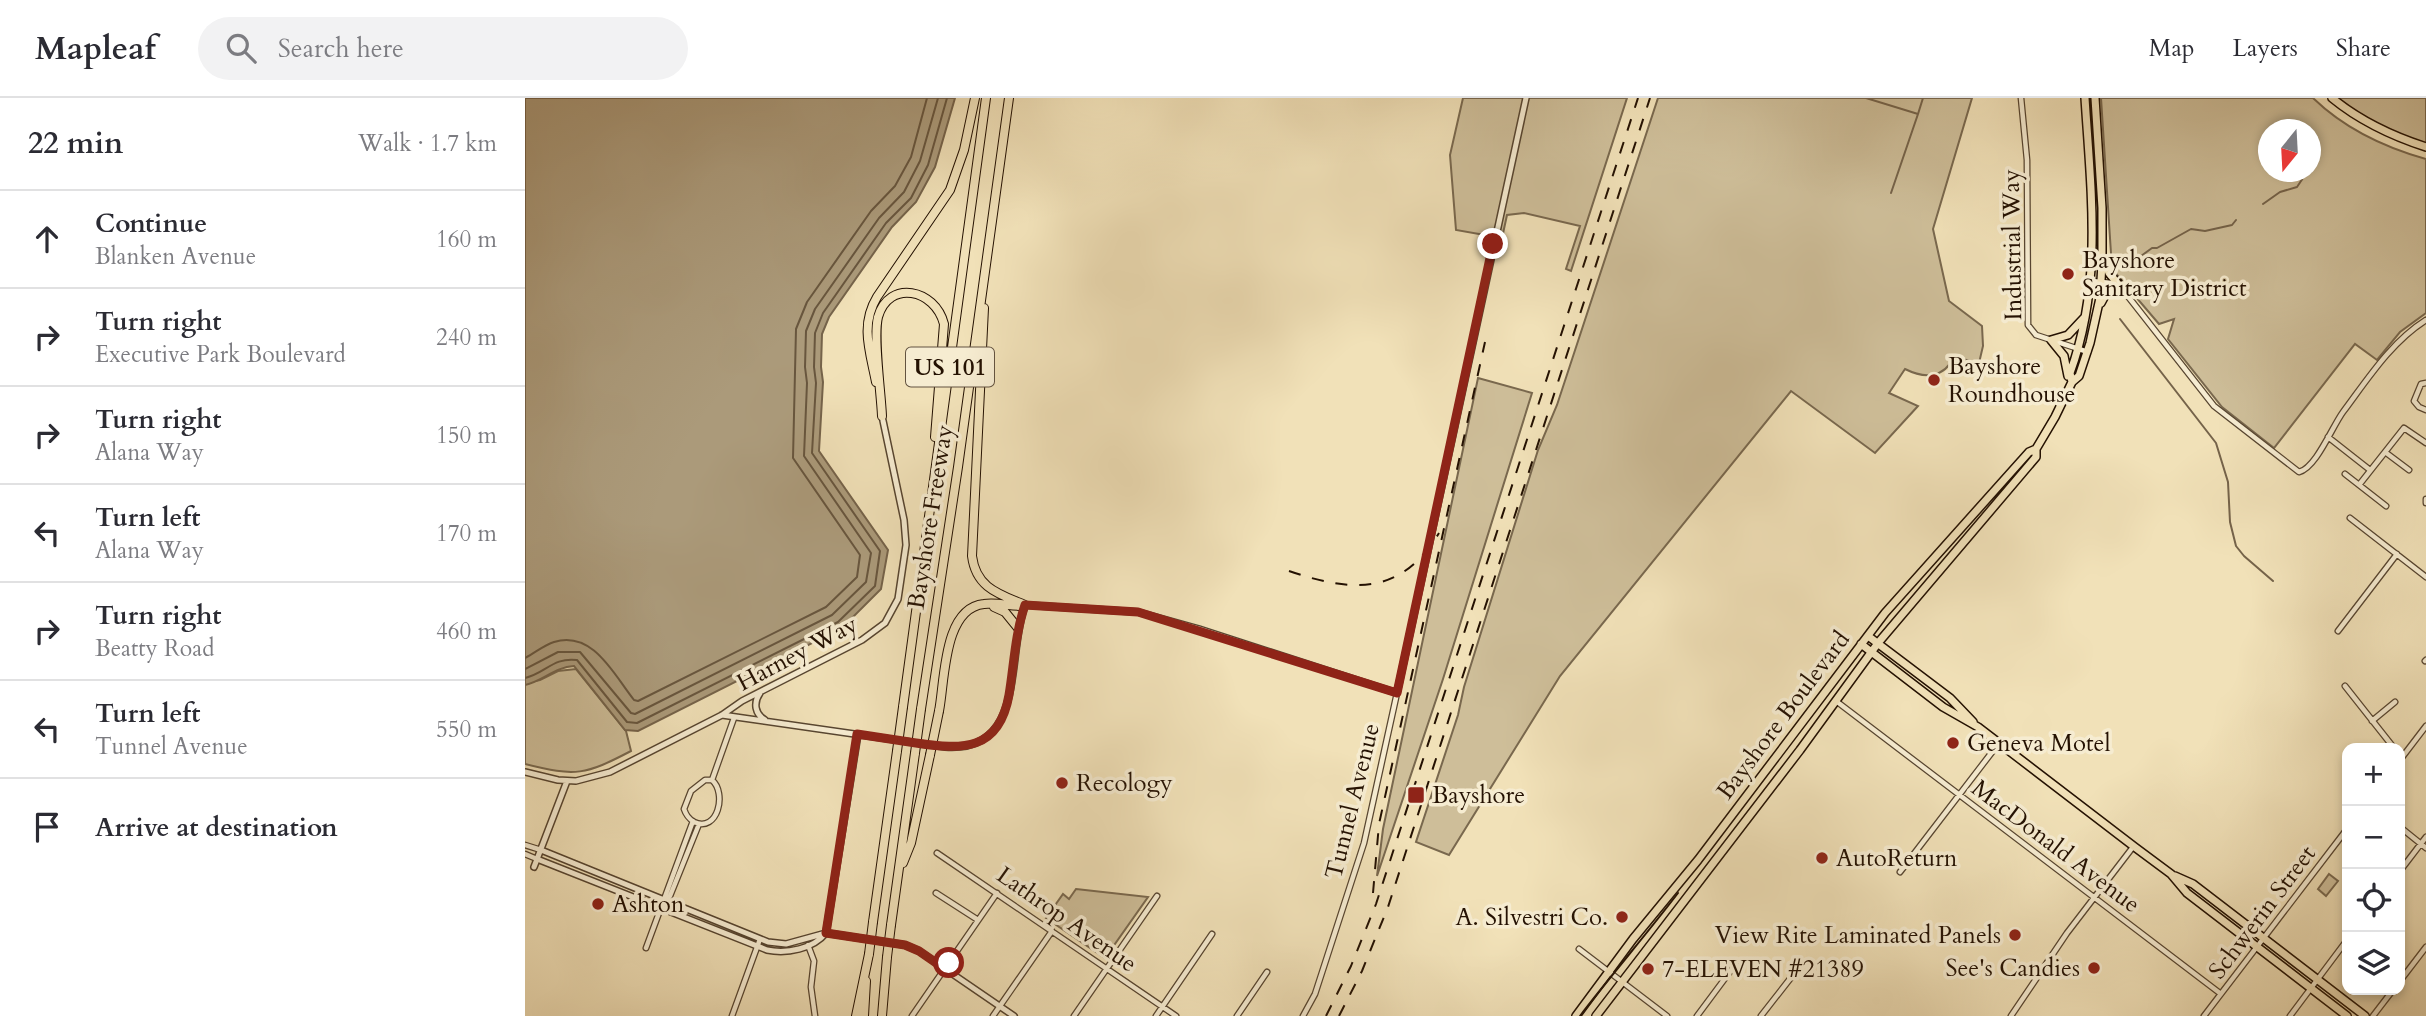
<!DOCTYPE html>
<meta charset="utf-8">
<style>
:root{--surface:#fff;--page:#f2f2f3;--text:#2b2b33;--muted:#7c7c81;--line:#e1e1e2}
body{margin:0;font-family:Cardo,serif;background:var(--page);color:var(--text)}
.controls{position:absolute;right:21px;bottom:21px;display:grid;overflow:hidden;border-radius:14px;box-shadow:0 4px 10px #0003}
.controls button{width:63px;height:63px;display:grid;place-items:center;padding:0;border:0;border-bottom:2px solid var(--line);background:var(--surface);color:var(--text);font:35px sans-serif}
.compass{position:absolute;left:1733px;top:21px;width:63px;height:63px;border-radius:50%;background:var(--surface);box-shadow:0 4px 10px #0003;rotate:198deg}
.stop{position:absolute;width:21px;height:21px;margin:-16px;border:5px solid #8f2418;border-radius:50%;background:#fff}
.stop.end{background:#8f2418;border-color:#fff;box-shadow:0 2px 7px #0008}
.list{margin:0;padding:0;list-style:none}
h2{display:flex;justify-content:space-between;align-items:center;height:91px;margin:0;padding:0 28px;font-size:30px}
h2 small{font-size:23px;font-weight:400;color:var(--muted)}
.list li{display:grid;grid-template-columns:46px 1fr auto;gap:21px;align-items:center;box-sizing:border-box;height:98px;padding:0 28px;border-top:2px solid var(--line)}
.list b{display:block;font-size:26px;white-space:nowrap}
.list p{margin:0;font-size:23px;white-space:nowrap;color:var(--muted)}
.list em{font-size:23px;font-style:normal;color:var(--muted)}
.icon{flex:none;width:38px;height:38px;fill:none;stroke:currentColor;stroke-width:2;stroke-linecap:round;stroke-linejoin:round}
.map{position:relative;flex:none;width:1901px;height:918px;overflow:hidden}
header{display:flex;align-items:center;gap:42px;box-sizing:border-box;height:98px;padding:0 35px;background:var(--surface);border-bottom:2px solid var(--line)}
header strong{font-size:33px}
nav{display:flex;gap:38px;margin-inline-start:auto;font-size:24px}
.search{width:490px;height:63px;background:var(--page);display:flex;align-items:center;gap:18px;box-sizing:border-box;padding:0 24px;border-radius:38px;color:var(--muted);font-size:26px}
main{display:flex}
aside{flex:1;background:var(--surface)}
.map>svg:first-child{display:block}
</style>
<header>
<strong>Mapleaf</strong>
<div class="search"><svg class="icon" aria-label="search" viewBox="0 0 24 24"><circle cx="10" cy="10" r="6"/><path d="M15 15l6 6"/></svg>Search here</div>
<nav><a>Map</a><a>Layers</a><a>Share</a></nav>
</header>
<main>
<aside>
<h2>22 min<small>Walk · 1.7 km</small></h2>
<ul class="list">
<li><svg class="icon" aria-label="ahead" viewBox="0 0 24 24"><path d="M12 20V5M6 11l6-6 6 6"/></svg><div><b>Continue</b><p>Blanken Avenue</p></div><em>160 m</em></li>
<li><svg class="icon" aria-label="right" viewBox="0 0 24 24"><path d="M7 20v-9h11M14 6l5 5-5 5"/></svg><div><b>Turn right</b><p>Executive Park Boulevard</p></div><em>240 m</em></li>
<li><svg class="icon" aria-label="right" viewBox="0 0 24 24"><path d="M7 20v-9h11M14 6l5 5-5 5"/></svg><div><b>Turn right</b><p>Alana Way</p></div><em>150 m</em></li>
<li><svg class="icon" aria-label="left" viewBox="0 0 24 24"><path d="M17 20v-9H6M10 6l-5 5 5 5"/></svg><div><b>Turn left</b><p>Alana Way</p></div><em>170 m</em></li>
<li><svg class="icon" aria-label="right" viewBox="0 0 24 24"><path d="M7 20v-9h11M14 6l5 5-5 5"/></svg><div><b>Turn right</b><p>Beatty Road</p></div><em>460 m</em></li>
<li><svg class="icon" aria-label="left" viewBox="0 0 24 24"><path d="M17 20v-9H6M10 6l-5 5 5 5"/></svg><div><b>Turn left</b><p>Tunnel Avenue</p></div><em>550 m</em></li>
<li><svg class="icon" aria-label="arrive" viewBox="0 0 24 24"><path d="M6 21V4h12l-3 4 3 4H6"/></svg><div><b>Arrive at destination</b></div></li>
</ul>
</aside>
<div class="map">
<svg width="1901" height="918" viewBox="0 0 1901 918">
<rect width="100%" height="100%" fill="#f1e1b8"/>
<filter id="stains"><feTurbulence type="fractalNoise" baseFrequency=".00286" numOctaves="4"/><feColorMatrix values="0 0 0 0 .2 0 0 0 0 .09 0 0 0 0 .02 0 0 0 .5 -.17"/></filter>
<radialGradient id="worn" r=".72"><stop offset=".6" stop-color="#630" stop-opacity="0"/><stop offset="1" stop-color="#630" stop-opacity=".3"/></radialGradient>
<path fill="#cebe99" stroke="#79684e" stroke-width="2" fill-rule="evenodd" d="M 938,0 L 1102,0 L 1046,173 L 1041,171 L 1055,128 L 999,115 L 982,117 L 977,140 L 931,132 L 925,57 Z
M 1133,0 L 1447,0 L 1408,131 L 1424,203 L 1457,228 L 1458,248 L 1454,265 L 1429,259 C 1419,280 1400,281 1380,271 L 1364,295 L 1393,308 L 1350,355 L 1266,293 L 1035,578 L 924,757 L 891,744 L 933,617 L 939,589 L 1013,352 L 1032,307 Z
M 1576,0 L 1788,0 C 1820,31 1858,49 1901,61 L 1901,215 L 1875,234 L 1852,262 L 1830,246 L 1749,350 L 1697,309 L 1643,241 L 1649,221 L 1634,226 L 1587,171 ZM 1744,32 L 1786,32 L 1786,74 L 1744,74 Z
M 1807,0 L 1901,0 L 1901,49 L 1878,41 Z
M 953,280 L 1007,295 L 918,581 L 852,778 L 858,731 Z
M 51,571 L 101,633 L 106,653 C 60,677 51,679 0,666 L 0,585 L 15,582 L 33,573 Z
M 1804,776 L 1813,783 L 1801,798 L 1793,791 Z
M 551,791 L 623,799 L 580,860 L 521,820 L 538,796 L 544,801 Z"/>
<path fill="#ab9a7a" stroke="#75634a" stroke-width="2" d="M 0,0 L 430,0 L 410,69 L 391,104 L 367,129 L 304,219 L 297,236 L 296,269 L 298,284 L 294,353 L 363,452 L 356,491 L 317,530 L 113,633 L 100,632 L 49,568 C 30,569 18,583 0,587 Z"/>
<g fill="none" stroke-linecap="round" stroke-linejoin="round">
<path stroke="#68563e" stroke-width="2" d="M 0,560 C 10,555 19,547 29,544 C 68,532 89,577 109,602 L 113,603 L 301,509 L 332,479 L 335,457 L 268,360 L 271,231 L 282,204 L 346,113 L 370,88 L 386,59 L 402,0
M 0,571 L 33,554 L 55,554 L 106,615 L 110,616 L 307,517 L 341,484 L 346,455 L 279,358 L 282,285 L 280,269 L 281,233 L 290,211 L 354,120 L 379,94 L 395,63 L 413,0
M 0,580 C 21,575 28,559 52,562 L 102,624 L 112,625 L 313,524 L 350,488 L 355,453 L 287,355 L 291,285 L 289,269 L 290,235 L 298,215 L 361,125 L 386,100 L 403,67 L 422,0"/>
<path stroke="#75634a" stroke-width="2" d="M 1341,0 L 1393,16 L 1366,95
M 1393,16 L 1398,0
M 1786,69 L 1786,68
M 1738,106 L 1755,94 L 1772,89 L 1782,74
M 1616,158 L 1627,150 L 1632,150 L 1666,131 L 1680,133 L 1707,127 L 1711,122
M 1595,221 L 1691,345 L 1703,384 L 1705,424 L 1711,448 L 1719,458 L 1748,483"/>
<defs>
<path id="minor" d="M 1496,0 L 1502,62 L 1503,227 L 1511,237 L 1563,254
M 1567,183 L 1586,185 L 1598,192 L 1689,308 L 1774,374 C 1791,370 1807,329 1818,314 C 1842,282 1866,244 1901,222
M 1901,285 L 1896,286 L 1889,303 L 1894,309 L 1901,312
M 1803,339 L 1845,372
M 1860,354 L 1884,372
M 1820,376 L 1861,408
M 1834,387 L 1879,330 L 1901,345
M 1901,401 L 1901,405
M 1825,420 L 1901,479
M 1813,533 L 1872,456
M 1900,563 L 1901,562
M 1820,588 L 1869,650
M 1311,603 L 1696,896
M 1847,623 L 1870,604
M 1875,662 L 1901,628
M 180,682 L 187,682 C 202,695 193,735 169,724 C 163,720 161,717 159,711 L 166,693 Z
M 187,682 L 209,620
M 1875,729 L 1901,750
M 0,747 L 16,752
M 412,755 L 651,918
M 0,756 L 12,761
M 1875,773 L 1901,739
M 1375,774 L 1474,645
M 411,795 L 453,822
M 140,805 L 145,798 L 174,726
M 283,847 L 289,863 L 286,889 L 290,918
M 121,850 L 168,723
M 1054,851 L 1142,918
M 1875,883 L 1901,849
M 207,918 L 235,841
M 387,918 L 472,795
M 468,918 L 527,833
M 549,918 L 632,798
M 631,918 L 687,836
M 712,918 L 742,874
M 778,918 L 790,896 L 839,745 L 872,595
M 1172,918 L 1210,867
M 1236,918 L 1268,877
M 1486,918 L 1542,835 L 1608,749
M 1679,918 L 1822,731
M 1765,918 L 1822,842
M 1848,918 L 1868,892"/>
<path id="tertiary" d="M 235,595 C 228,605 230,616 240,622
M 197,617 L 420,649 C 502,655 481,559 500,507 L 613,514 L 674,531 L 872,595 L 1001,0
M 0,674 L 33,682 L 51,683 L 85,674 L 197,617 L 217,603 L 337,542 L 360,525 L 373,501 L 381,447 L 379,422 L 357,318
M 16,752 L 243,844 L 261,846 L 301,835 L 380,847 L 394,853 L 489,918
M 12,761 L 242,852 C 262,856 288,851 301,835 L 333,636
M 9,769 L 42,683"/>
<path id="primary" d="M 1807,0 C 1835,23 1867,38 1901,49
M 1579,161 L 1584,175 L 1598,192
M 1576,205 L 1583,192 L 1594,189
M 1543,278 L 1539,258 L 1526,242 L 1543,237 L 1559,220
M 1547,284 L 1545,275 C 1578,186 1566,93 1560,0
M 1343,538 L 1425,600 L 1448,624
M 1336,546 L 1418,609 L 1453,629 L 1611,750 L 1646,776 L 1662,795 L 1822,918
M 1650,778 L 1668,786 L 1840,918
M 1051,918 L 1108,841 L 1173,762 L 1360,515 L 1504,354 L 1511,351
M 1071,918 L 1275,652 L 1353,545 L 1511,359 L 1511,351 L 1530,319 L 1547,284 L 1554,278 L 1565,245 L 1575,200 L 1577,165 L 1577,110 L 1570,0"/>
<path id="motorway" d="M 459,210 L 447,458 C 451,490 474,496 500,507
M 351,284 C 345,253 335,227 352,199 L 425,92 L 439,52 L 450,0
M 357,318 C 356,294 348,239 353,219 C 364,181 410,191 419,226 L 410,339
M 469,509 L 480,514 L 493,530
M 378,609 L 461,0
M 396,611 L 433,369 L 484,0
M 414,613 C 420,583 418,510 459,506 C 472,504 484,508 497,508
M 378,765 L 386,745 L 405,657
M 348,824 L 372,653
M 366,827 L 390,655
M 331,918 L 344,856
M 339,918 L 341,883
M 357,918 L 362,859"/>
</defs>
<use href="#minor" stroke="#574530" stroke-width="7"/>
<use href="#tertiary" stroke="#574530" stroke-width="8"/>
<use href="#primary" stroke="#241102" stroke-width="10"/>
<use href="#motorway" stroke="#241102" stroke-width="10"/>
<use href="#minor" stroke="#f6ecd1" stroke-width="4.5"/>
<use href="#tertiary" stroke="#f6ecd1" stroke-width="5"/>
<use href="#primary" stroke="#f1e1b8" stroke-width="7"/>
<use href="#motorway" stroke="#f1e1b8" stroke-width="8"/>
<path stroke="#241102" stroke-width="2" d="M 1055,918 C 1087,876 1121,837 1153,795"/>
<path stroke="#241102" stroke-width="2" stroke-dasharray="12 12" stroke-linecap="butt" d="M 764,473 C 826,494 875,499 914,435
M 848,795 L 854,726 L 960,244
M 801,918 L 826,868 L 851,806 L 1113,0
M 814,918 L 837,873 L 863,809 L 1125,0"/>
<defs>
<path id="motorway-bridge" d="M 372,653 L 378,609
M 390,655 L 396,611
M 405,657 L 414,613
M 344,856 L 348,824
M 362,859 L 366,827"/>
</defs>
<use href="#motorway-bridge" stroke="#241102" stroke-width="10" stroke-linecap="butt"/>
<use href="#motorway-bridge" stroke="#f1e1b8" stroke-width="8"/>
</g>
<g fill="none" stroke-linecap="round" stroke-linejoin="round">
<path stroke="#8f2418" stroke-width="9" d="M 424,865 L 420,871 L 394,853 L 380,847 L 301,835 L 332,636 C 352,639 371,642 391,645 C 438,652 474,653 484,597 C 489,567 490,536 500,507 L 613,514 L 872,595 L 968,146"/>
</g>
<g fill="#8f2418" stroke="#f6ecd1" stroke-width="2.5">
<circle cx="1543" cy="176" r="7"/>
<circle cx="1409" cy="282" r="7"/>
<circle cx="1428" cy="645" r="7"/>
<circle cx="537" cy="685" r="7"/>
<rect x="882" y="688" width="18" height="18" rx="3.5"/>
<circle cx="1297" cy="760" r="7"/>
<circle cx="73" cy="806" r="7"/>
<circle cx="1097" cy="819" r="7"/>
<circle cx="1490" cy="837" r="7"/>
<circle cx="1569" cy="870" r="7"/>
<circle cx="1123" cy="871" r="7"/>
</g>
<g text-anchor="middle" stroke-width="7" stroke-linejoin="round" paint-order="stroke">
<rect fill="#f6ecd1" stroke="#635340" stroke-width="2" x="381" y="249.5" width="88" height="39" rx="5"/>
<g font-size="23" font-weight="bold" fill="#241102">
<text x="425" y="277">US 101</text>
</g>
<g font-size="24" fill="#241102" stroke="#f6ecd1">
<text transform="translate(1487 147) rotate(-91)" y="8">Industrial Way</text>
<text transform="translate(405 419) rotate(-81)" y="8">Bayshore Freeway</text>
<text transform="translate(272 555) rotate(-28)" y="8">Harney Way</text>
<text transform="translate(1258 617) rotate(-53)" y="8">Bayshore Boulevard</text>
<text transform="translate(827 703) rotate(-76)" y="8">Tunnel Avenue</text>
<text transform="translate(1531 748) rotate(37)" y="8">MacDonald Avenue</text>
<text transform="translate(1737 814) rotate(-53)" y="8">Schwerin Street</text>
<text transform="translate(542 821) rotate(35)" y="8">Lathrop Avenue</text>
</g>
<g font-size="24" fill="#241102" stroke="#f6ecd1" text-anchor="start">
<text x="1557" y="170">Bayshore<tspan x="1557" dy="28">Sanitary District</tspan></text>
<text x="1423" y="276">Bayshore<tspan x="1423" dy="28">Roundhouse</tspan></text>
<text x="1442" y="653">Geneva Motel</text>
<text x="551" y="693">Recology</text>
<text x="907" y="705">Bayshore</text>
<text x="1311" y="768">AutoReturn</text>
<text x="87" y="814">Ashton</text>
<text x="1083" y="827" text-anchor="end">A. Silvestri Co.</text>
<text x="1476" y="845" text-anchor="end">View Rite Laminated Panels</text>
<text x="1555" y="878" text-anchor="end">See's Candies</text>
<text x="1137" y="879">7-ELEVEN #21389</text>
</g>
</g>
<rect width="100%" height="100%" filter="url(#stains)"/>
<rect width="100%" height="100%" fill="url(#worn)"/>
</svg>
<div class="controls">
<button>+</button>
<button>−</button>
<button><svg class="icon" aria-label="locate" viewBox="0 0 24 24"><circle cx="12" cy="12" r="6"/><path d="M12 2v4M12 18v4M2 12h4M18 12h4"/></svg></button>
<button><svg class="icon" aria-label="layers" viewBox="0 0 24 24"><path d="M12 4l9 5-9 5-9-5zM3 14l9 5 9-5"/></svg></button>
</div>
<svg class="compass" viewBox="-18 -18 36 36"><path d="M0-13l5 13h-10z" fill="#e53935"/><path d="M0 13l5-13h-10z" fill="#7c7c81"/></svg>
<div class="stop" style="left:424px;top:865px"></div>
<div class="stop end" style="left:968px;top:146px"></div>
</div>
</main>
